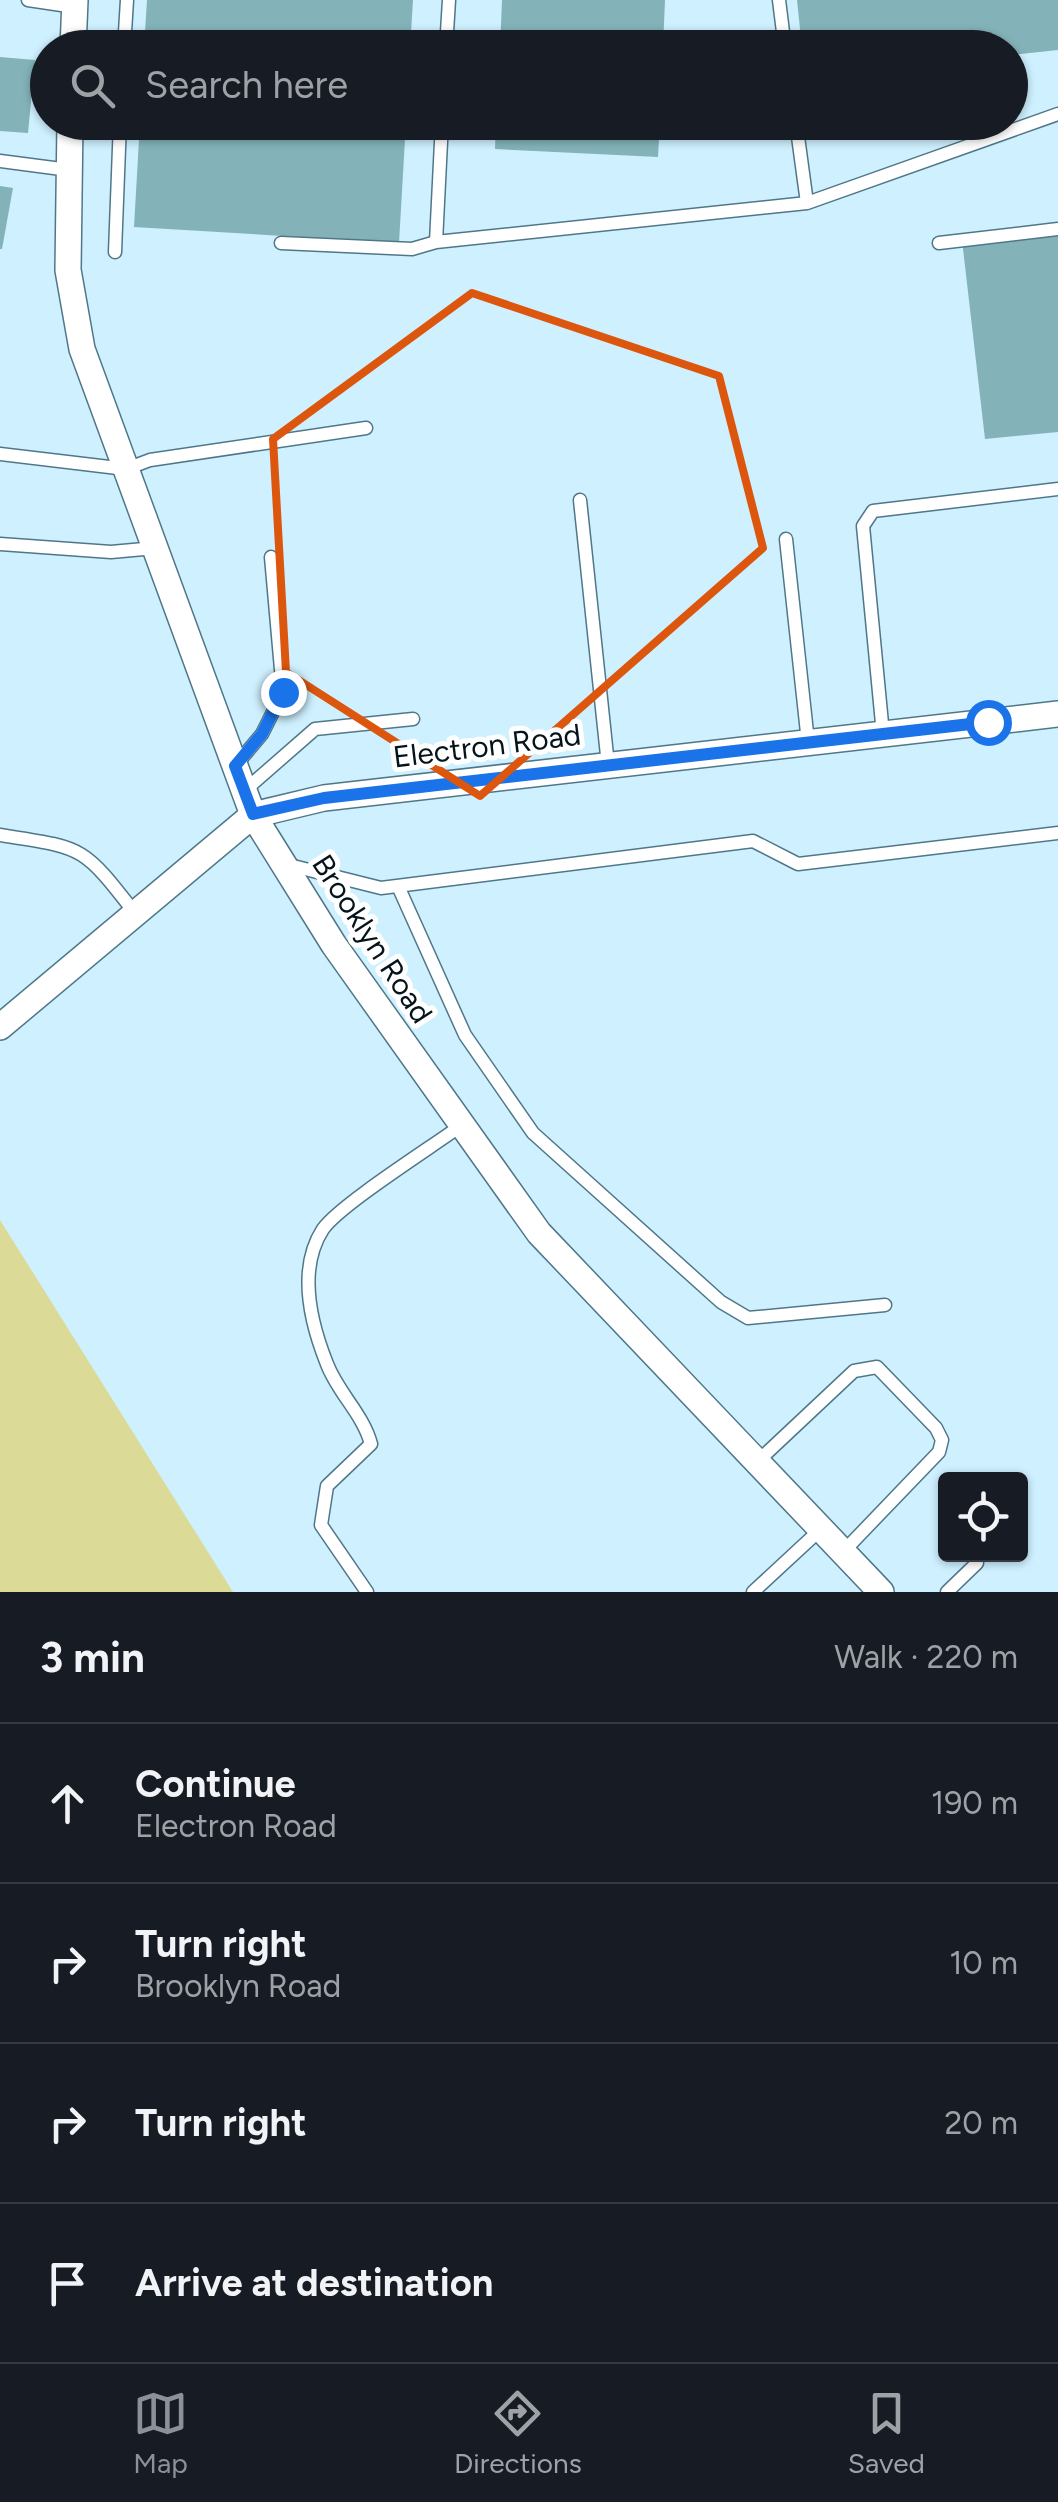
<!DOCTYPE html>
<meta charset="utf-8">
<style>
:root{--surface:#171b24;--page:#242831;--text:#f1f3f6;--muted:#9ea1a6;--line:#363941;--accent:#8c9099}
body{margin:0;font-family:Figtree,sans-serif;background:var(--page);color:var(--text)}
.controls{position:absolute;right:30px;bottom:30px;display:grid;overflow:hidden;border-radius:10px;box-shadow:0 2px 8px #0004}
.controls button{width:90px;height:90px;display:grid;place-items:center;padding:0;border:0;border-bottom:2px solid var(--line);background:var(--surface);color:var(--text);font:50px sans-serif}
.stop{position:absolute;width:30px;height:30px;margin:-22px;border:8px solid #1a73e8;border-radius:50%;background:#fff}
.stop.end{background:#1a73e8;border-color:#fff;box-shadow:0 2px 10px #0008}
.list{margin:0;padding:0;list-style:none}
h2{display:flex;justify-content:space-between;align-items:center;height:130px;margin:0;padding:0 40px;font-size:42px}
h2 small{font-size:32px;font-weight:400;color:var(--muted)}
.list li{display:grid;grid-template-columns:65px 1fr auto;gap:30px;align-items:center;box-sizing:border-box;height:160px;padding:0 40px;border-top:2px solid var(--line)}
.list b{display:block;font-size:38px;white-space:nowrap}
.list p{margin:0;font-size:32px;white-space:nowrap;color:var(--muted)}
.list em{font-size:32px;font-style:normal;color:var(--muted)}
.icon{flex:none;width:55px;height:55px;fill:none;stroke:currentColor;stroke-width:2;stroke-linecap:round;stroke-linejoin:round}
.map{position:relative;flex:none;width:1058px;height:1592px;overflow:hidden}
.search{position:absolute;background:var(--surface);box-shadow:0 2px 8px #0004;left:30px;right:30px;top:30px;height:110px;display:flex;align-items:center;gap:25px;box-sizing:border-box;padding:0 35px;border-radius:55px;color:var(--muted);font-size:38px}
.sheet{height:770px;background:var(--surface)}
nav{display:flex;justify-content:space-around;align-items:center;box-sizing:border-box;height:140px;border-top:2px solid var(--line);background:var(--surface);font-size:28px;color:var(--muted)}
nav a{display:grid;justify-items:center;gap:5px}
nav .on{color:var(--accent)}
.map>svg:first-child{display:block}
</style>
<div class="map">
<svg width="1058" height="1592" viewBox="0 0 1058 1592">
<rect width="100%" height="100%" fill="#cef0ff"/>
<path fill="#dcda97" d="M 0,1220 L 233,1592 L 0,1592 Z"/>
<path fill="#83b3b9" d="M 147,0 L 413,0 L 410,48 L 144,48 Z
M 502,0 L 665,0 L 663,48 L 500,48 Z
M 797,0 L 1058,0 L 1058,50 L 1010,55 L 1010,48 L 802,48 Z
M 0,57 L 35,60 L 28,133 L 0,131 Z
M 140,122 L 406,122 L 399,243 L 134,227 Z
M 496,122 L 660,122 L 658,157 L 495,149 Z
M 0,186 L 13,188 L 2,249 L 0,249 Z
M 1058,233 L 1058,432 L 985,439 L 962,240 Z"/>
<g fill="none" stroke-linecap="round" stroke-linejoin="round">
<defs>
<path id="service" d="M 28,0 L 75,7
M 779,0 L 785,48
M 124,48 L 127,0
M 446,48 L 449,0
M 796,122 L 807,203
M 0,161 L 69,170
M 436,242 L 442,122
M 281,243 L 412,249 L 436,242 L 807,203 L 1058,114
M 939,243 L 1058,229
M 115,252 L 120,122
M 0,454 L 126,469 L 150,460 L 366,428
M 580,500 L 608,765
M 786,539 L 808,742
M 0,544 L 111,552 L 155,548
M 883,734 L 863,526 L 873,511 L 1058,489
M 235,766 L 262,734 L 283,692 L 271,557
M 244,791 L 315,729 L 413,719
M 0,835 C 84,848 82,845 135,913
M 285,864 L 381,888 L 753,841 L 798,864 L 1058,833
M 398,886 L 465,1035 L 533,1133 L 721,1302 L 748,1318 L 885,1305
M 756,1463 L 854,1371 L 877,1367 L 936,1428 L 942,1440 L 939,1452 L 843,1552
M 367,1592 L 321,1525 L 327,1486 L 371,1444 C 363,1414 338,1393 327,1364 C 311,1324 297,1269 323,1229 C 340,1205 430,1148 459,1127
M 753,1592 L 821,1529
M 947,1592 L 977,1563"/>
<path id="minor" d="M 73,48 L 75,0
M 70,122 L 68,270 L 82,349 L 253,815 L 334,945 L 539,1233 L 881,1592
M 0,1027 L 253,815 L 324,798 L 1058,714"/>
</defs>
<use href="#service" stroke="#507788" stroke-width="15"/>
<use href="#minor" stroke="#507788" stroke-width="28"/>
<use href="#service" stroke="#fff" stroke-width="12"/>
<use href="#minor" stroke="#fff" stroke-width="25"/>
</g>
<g fill="none" stroke-linecap="round" stroke-linejoin="round">
<path stroke="#1a73e8" stroke-width="12" d="M 283,692 L 262,734 L 235,766 L 253,814 L 324,798 L 988,722"/>
</g>
<path fill="none" stroke="#dd560d" stroke-width="8" stroke-linejoin="round" d="M 472,293 L 719,376 L 763,548 L 480,796 L 286,672 L 273,439 Z"/>
<g text-anchor="middle" stroke-width="10" stroke-linejoin="round" paint-order="stroke">
<g font-size="30" fill="#05141b" stroke="#fff">
<text transform="translate(487 746) rotate(-7)" y="10">Electron Road</text>
<text transform="translate(372 939) rotate(57)" y="10">Brooklyn Road</text>
</g>
</g>
</svg>
<div class="controls">
<button><svg class="icon" aria-label="locate" viewBox="0 0 24 24"><circle cx="12" cy="12" r="6"/><path d="M12 2v4M12 18v4M2 12h4M18 12h4"/></svg></button>
</div>
<div class="stop" style="left:988px;top:722px"></div>
<div class="stop end" style="left:283px;top:692px"></div>
<div class="search"><svg class="icon" aria-label="search" viewBox="0 0 24 24"><circle cx="10" cy="10" r="6"/><path d="M15 15l6 6"/></svg>Search here</div>
</div>
<section class="sheet">
<h2>3 min<small>Walk · 220 m</small></h2>
<ul class="list">
<li><svg class="icon" aria-label="ahead" viewBox="0 0 24 24"><path d="M12 20V5M6 11l6-6 6 6"/></svg><div><b>Continue</b><p>Electron Road</p></div><em>190 m</em></li>
<li><svg class="icon" aria-label="right" viewBox="0 0 24 24"><path d="M7 20v-9h11M14 6l5 5-5 5"/></svg><div><b>Turn right</b><p>Brooklyn Road</p></div><em>10 m</em></li>
<li><svg class="icon" aria-label="right" viewBox="0 0 24 24"><path d="M7 20v-9h11M14 6l5 5-5 5"/></svg><div><b>Turn right</b></div><em>20 m</em></li>
<li><svg class="icon" aria-label="arrive" viewBox="0 0 24 24"><path d="M6 21V4h12l-3 4 3 4H6"/></svg><div><b>Arrive at destination</b></div></li>
</ul>
</section>
<nav>
<a class="on"><svg class="icon" aria-label="map" viewBox="0 0 24 24"><path d="M3 6l6-2 6 2 6-2v14l-6 2-6-2-6 2zM9 4v14M15 6v14"/></svg>Map</a>
<a><svg class="icon" aria-label="directions" viewBox="0 0 24 24"><path d="M12 3l9 9-9 9-9-9zM9 14v-3h6M13 9l2 2-2 2"/></svg>Directions</a>
<a><svg class="icon" aria-label="saved" viewBox="0 0 24 24"><path d="M7 4h10v16l-5-4-5 4z"/></svg>Saved</a>
</nav>
